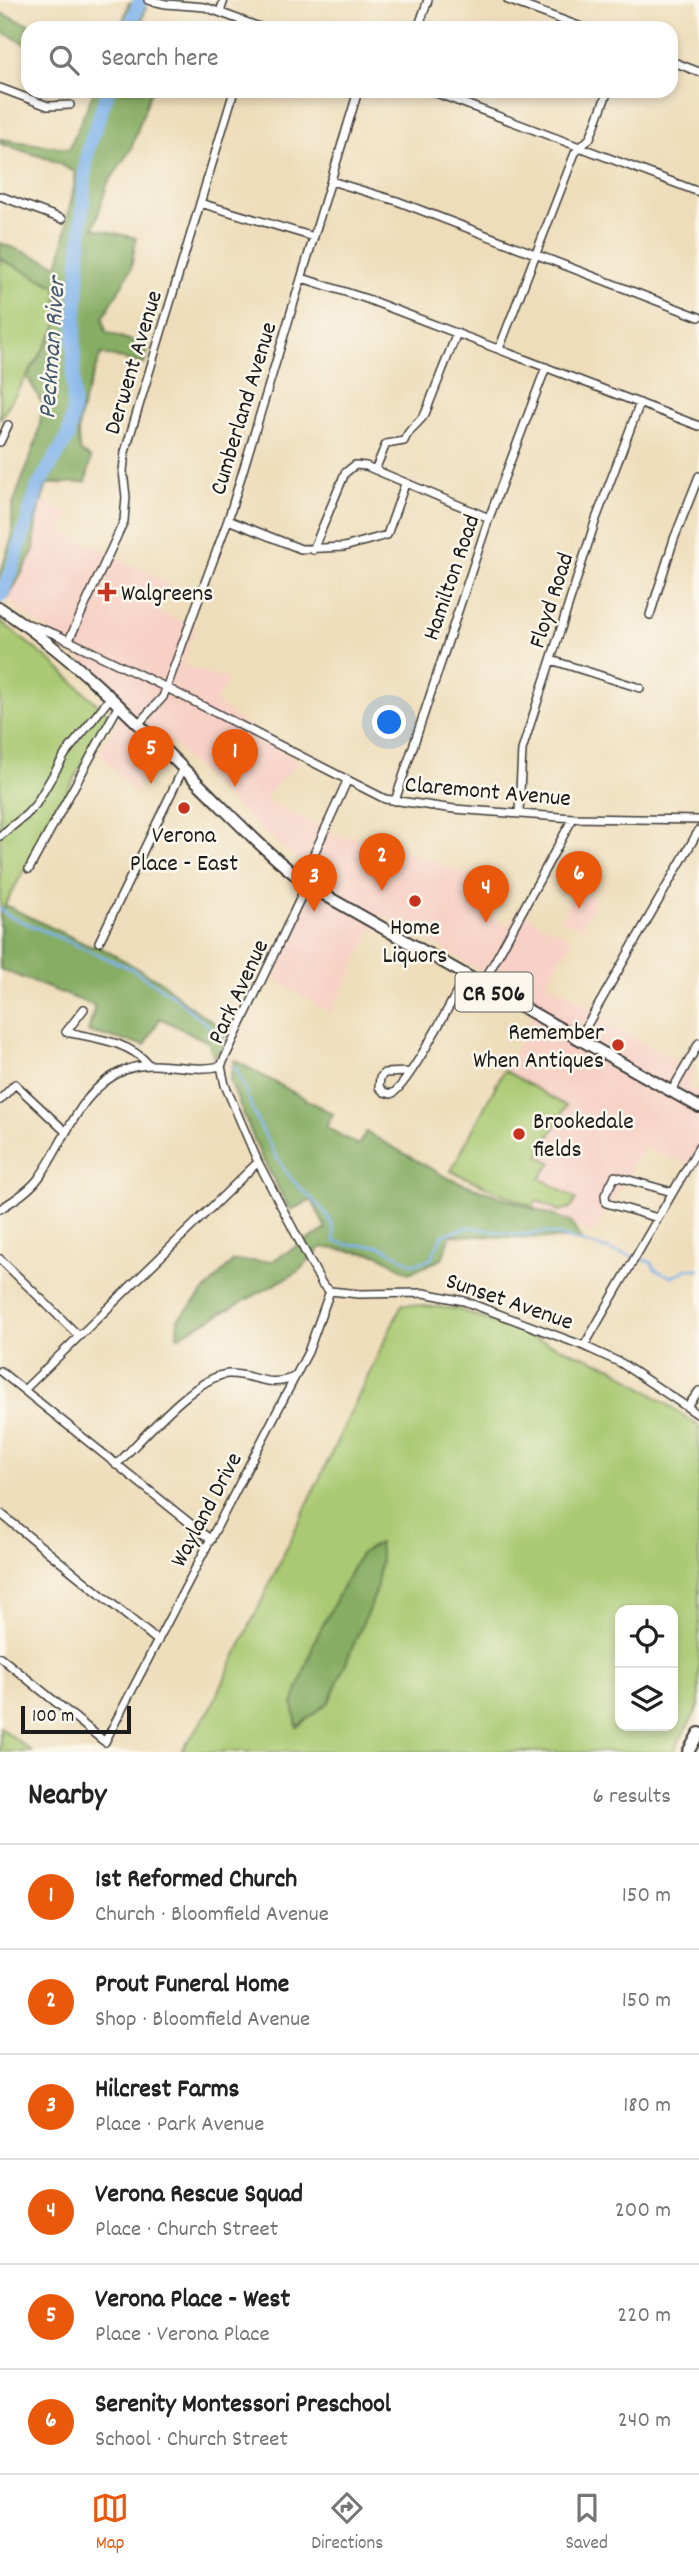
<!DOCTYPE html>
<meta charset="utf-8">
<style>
:root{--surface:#fff;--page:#f6f6f6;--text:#222;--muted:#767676;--line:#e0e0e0;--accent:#ea580c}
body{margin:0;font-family:Dekko,sans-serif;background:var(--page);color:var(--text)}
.controls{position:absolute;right:21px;bottom:21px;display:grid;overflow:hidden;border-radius:14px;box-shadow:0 4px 10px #0003}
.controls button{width:63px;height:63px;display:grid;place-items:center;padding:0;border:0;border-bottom:2px solid var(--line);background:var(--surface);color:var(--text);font:35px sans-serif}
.scale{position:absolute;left:21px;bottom:18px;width:110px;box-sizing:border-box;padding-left:7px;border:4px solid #1c1c1c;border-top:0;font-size:19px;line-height:24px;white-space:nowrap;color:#1c1c1c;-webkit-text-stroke:5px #fbf7ec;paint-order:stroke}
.you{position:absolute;left:390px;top:723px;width:24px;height:24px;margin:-18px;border:5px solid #fff;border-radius:50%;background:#1a73e8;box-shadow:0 0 0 10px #1a73e833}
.badge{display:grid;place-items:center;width:46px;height:46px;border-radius:50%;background:var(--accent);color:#fff;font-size:23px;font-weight:700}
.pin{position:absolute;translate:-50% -58px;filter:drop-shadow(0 2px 4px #0008)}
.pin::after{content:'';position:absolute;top:37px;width:24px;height:21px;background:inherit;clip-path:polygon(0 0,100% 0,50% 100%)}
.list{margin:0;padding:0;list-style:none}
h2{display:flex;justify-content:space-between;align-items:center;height:91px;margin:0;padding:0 28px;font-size:30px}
h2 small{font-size:23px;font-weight:400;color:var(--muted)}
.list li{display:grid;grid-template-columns:46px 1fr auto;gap:21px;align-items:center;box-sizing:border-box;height:105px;padding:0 28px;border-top:2px solid var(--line)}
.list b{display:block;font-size:26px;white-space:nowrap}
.list p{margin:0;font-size:23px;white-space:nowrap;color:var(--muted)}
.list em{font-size:23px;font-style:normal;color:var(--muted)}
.icon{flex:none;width:38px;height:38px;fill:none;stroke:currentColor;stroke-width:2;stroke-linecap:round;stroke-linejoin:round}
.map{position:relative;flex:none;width:699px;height:1752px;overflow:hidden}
.search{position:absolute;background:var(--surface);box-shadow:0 4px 10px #0003;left:21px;right:21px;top:21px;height:77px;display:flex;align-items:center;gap:18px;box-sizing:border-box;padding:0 24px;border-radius:21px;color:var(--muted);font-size:26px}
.sheet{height:721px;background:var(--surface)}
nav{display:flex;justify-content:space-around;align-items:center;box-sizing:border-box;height:98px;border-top:2px solid var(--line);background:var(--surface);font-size:19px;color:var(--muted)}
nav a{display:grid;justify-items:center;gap:4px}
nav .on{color:var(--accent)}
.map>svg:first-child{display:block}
</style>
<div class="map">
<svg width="699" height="1752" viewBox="0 0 699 1752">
<rect width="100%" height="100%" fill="#fbf7ec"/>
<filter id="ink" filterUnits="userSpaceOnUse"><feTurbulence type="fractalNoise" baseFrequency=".0143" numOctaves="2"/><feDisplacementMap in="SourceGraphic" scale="14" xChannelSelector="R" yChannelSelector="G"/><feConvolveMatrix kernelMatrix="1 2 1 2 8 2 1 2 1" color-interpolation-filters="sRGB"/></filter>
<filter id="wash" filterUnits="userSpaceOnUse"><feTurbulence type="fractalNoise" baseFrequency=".00686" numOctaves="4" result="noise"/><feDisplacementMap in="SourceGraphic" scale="28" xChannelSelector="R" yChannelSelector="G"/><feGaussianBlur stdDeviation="1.57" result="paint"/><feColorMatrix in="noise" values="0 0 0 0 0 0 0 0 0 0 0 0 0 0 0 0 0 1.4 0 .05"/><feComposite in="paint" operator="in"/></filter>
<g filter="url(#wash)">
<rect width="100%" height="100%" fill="#eeddba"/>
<path fill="#f7d1c6" d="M 41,500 L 69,515 L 63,531 L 170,584 L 158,612 L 196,626 L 182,665 L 228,679 L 216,703 L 298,763 L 266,796 L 271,803 L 344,838 L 366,836 L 479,879 L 468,903 L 507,926 L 517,911 L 572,939 L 547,982 L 599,1012 L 596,1018 L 695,1070 L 686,1086 L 699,1093 L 699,1168 L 643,1148 L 593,1234 L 451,1171 L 528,1027 L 537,1003 L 383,915 L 369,936 L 331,1013 L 273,979 L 308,900 L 321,879 L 240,811 L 163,735 L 134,793 L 99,752 L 118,722 L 127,702 L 59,639 L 0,595 L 0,590 L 9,596 L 34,550 L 36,519 Z
M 576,890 L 595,900 L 580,928 L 561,919 Z"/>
<path fill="#a9c972" stroke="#627247" stroke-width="2" fill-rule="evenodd" d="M 0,259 L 57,287 L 57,327 L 0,419 Z
M 0,621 L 54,664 L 109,715 L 0,914 Z
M 504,1070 L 566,1106 L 539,1156 L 552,1163 L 540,1178 L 576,1199 L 571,1208 L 559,1211 L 537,1200 L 533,1207 L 451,1171 Z
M 402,1304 L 457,1309 L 612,1367 L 699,1426 L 699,1706 L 673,1752 L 181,1752 L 211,1708 ZM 620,1610 L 673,1610 L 673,1726 L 620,1726 Z
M 0,1727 L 32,1752 L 0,1752 Z"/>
<path fill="#86ad64" stroke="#516440" stroke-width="2" d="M 129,3 L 146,8 L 140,28 L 121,28 Z
M 0,13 L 38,28 L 28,28 L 28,45 L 0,31 Z
M 94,91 L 151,91 L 131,149 L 107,185 L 94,228 L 136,238 L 131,269 L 103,318 L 106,332 L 149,347 L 144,364 L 101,354 C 91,383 72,420 80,451 L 91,458 L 86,482 L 47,484 L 36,519 L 34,550 L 9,597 L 0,590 L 0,575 L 12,537 L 12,507 L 37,439 L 43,405 L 27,376 L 57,327 L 57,287 L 0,259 L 0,243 L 58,265 C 65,244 65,231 69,210 C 72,196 76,186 75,172 L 49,159 L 1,144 L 0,139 L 69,149 Z
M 5,905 L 83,943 L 92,947 L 96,945 L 162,982 L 189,1006 L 225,1030 L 224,1048 L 214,1057 L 208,1042 L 160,1018 L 145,1045 L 88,1032 L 95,1006 L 0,969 L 0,914 Z
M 234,1060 L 333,1114 L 326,1127 L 358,1145 L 366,1132 L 448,1178 L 571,1222 L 582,1242 L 569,1239 L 451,1235 L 442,1259 L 409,1273 L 379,1255 L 321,1247 L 298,1272 L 177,1337 L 178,1319 L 233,1261 L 272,1261 L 326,1229 L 312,1200 L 290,1210 L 261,1156 L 230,1081 Z
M 379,1543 L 381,1561 L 375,1595 L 329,1702 L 297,1727 L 293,1704 L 315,1640 L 360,1554 Z"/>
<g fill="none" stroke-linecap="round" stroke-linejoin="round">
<path stroke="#7eb2ec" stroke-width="2.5" d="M 0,909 L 7,915 L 132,969 L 172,995 L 225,1040
M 234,1066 C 243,1080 247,1096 253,1111 C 261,1129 278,1162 290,1177 C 305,1197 337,1212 334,1241 L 349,1245 L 380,1246 L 413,1264 L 431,1259 L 442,1235 L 469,1227 L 517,1235 L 546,1232 L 651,1262 L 655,1269 L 671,1277 L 688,1269 L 699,1269"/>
<path stroke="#7eb2ec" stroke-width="14" d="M 130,28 L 140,0
M 0,597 L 11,573 L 38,486 L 68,437 L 73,411 L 74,342 L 85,172 L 88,149 L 108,91"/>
</g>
</g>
<g filter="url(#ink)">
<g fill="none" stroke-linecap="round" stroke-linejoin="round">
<defs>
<path id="minor" d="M 148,0 L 166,4 L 205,7 L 262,28
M 508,0 L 584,28
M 220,12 L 224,0
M 418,28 L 428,0
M 671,61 L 699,72
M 0,88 L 48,106 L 70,105
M 431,91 L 699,192
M 331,181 L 397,201 L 699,317
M 0,196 L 62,219
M 200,203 L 314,237
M 302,278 L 367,299 L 699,426
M 499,349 L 575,153 L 590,138 L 608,91
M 0,442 L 8,425
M 375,470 L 386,444 L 404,441 C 410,426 417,426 425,414 L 457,333
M 228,520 L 301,549 L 344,547 L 387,535 L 405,484
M 313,550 L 345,473 L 355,465 L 366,466 L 489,518
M 650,615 L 674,539 L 699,476
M 28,624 L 55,634 L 167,688 L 385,799 L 454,809 L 573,818 L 699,820
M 69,640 L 124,521 L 126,497 L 123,471 L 125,452 L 234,91
M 551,660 L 640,688
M 138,724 L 163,697 L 228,520 L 358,91
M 395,801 L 489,518 L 546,367
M 519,813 L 522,750 L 596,519 L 640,403
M 0,836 L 26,815 L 36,804 L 66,753 L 111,697
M 29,869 L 119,705
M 99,942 L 183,769
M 482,985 L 573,818
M 84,1009 L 66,1032 C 93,1038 129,1041 148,1064
M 579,1039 L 699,830
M 221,1066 L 225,1085 L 258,1162 L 322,1284 L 330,1291 L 359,1294 L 424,1293 L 464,1301 L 584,1346 L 621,1363 L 699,1415
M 410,1072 L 384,1073 L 380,1078 L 379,1087 L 384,1092 L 391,1094 C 407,1089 454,996 466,976
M 671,1092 L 699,1043
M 0,1100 L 15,1084 L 66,1132
M 0,1209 C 13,1201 29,1191 38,1179 C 65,1143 79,1088 125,1070 C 157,1057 189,1074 221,1066 L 301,897 L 308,867 L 347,781
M 658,1218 L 606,1203 L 605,1195 L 615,1176 L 672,1192
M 0,1259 L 78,1335
M 584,1346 L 699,1147
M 0,1371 L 211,1540
M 24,1390 L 258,1162
M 687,1407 L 699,1391
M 116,1465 C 141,1441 195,1376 228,1374 C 254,1373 268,1390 296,1376
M 0,1513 L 158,1641
M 0,1657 L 105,1742 L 308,1352 L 330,1291"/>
<path id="primary" d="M 0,608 C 79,660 144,730 211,796 C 244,829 276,862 314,889 L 699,1107
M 688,1752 L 699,1733"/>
</defs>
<use href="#minor" stroke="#3c3934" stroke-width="10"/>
<use href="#primary" stroke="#3c3934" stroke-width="14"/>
<use href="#minor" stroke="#fff" stroke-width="7"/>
<use href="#primary" stroke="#fff" stroke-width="10"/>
</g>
</g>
<g fill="#c8321e" stroke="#fbf7ec" stroke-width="2.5">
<path d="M103.5 581.5h7v7h7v7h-7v7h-7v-7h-7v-7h7z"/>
<circle cx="184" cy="808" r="7"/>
<circle cx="415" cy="901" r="7"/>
<circle cx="618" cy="1045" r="7"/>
<circle cx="519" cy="1134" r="7"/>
</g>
<g text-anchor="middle" stroke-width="5" stroke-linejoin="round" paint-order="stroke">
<rect fill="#fbf7ec" stroke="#5f5e5a" stroke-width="2" x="455.5" y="972.5" width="77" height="39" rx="5"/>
<g font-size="23" font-weight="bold" fill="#1c1c1c">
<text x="494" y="1000">CR 506</text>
</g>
<g font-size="24" fill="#1c1c1c" stroke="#fbf7ec">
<text transform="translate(132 362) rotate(-73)" y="8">Derwent Avenue</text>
<text transform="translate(242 408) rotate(-73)" y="8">Cumberland Avenue</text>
<text transform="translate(450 577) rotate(-71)" y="8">Hamilton Road</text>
<text transform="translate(550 600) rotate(-72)" y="8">Floyd Road</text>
<text transform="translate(488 790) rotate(5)" y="8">Claremont Avenue</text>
<text transform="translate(237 991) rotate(-65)" y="8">Park Avenue</text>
<text transform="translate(510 1300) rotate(19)" y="8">Sunset Avenue</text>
<text transform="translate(205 1509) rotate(-62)" y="8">Wayland Drive</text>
</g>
<g font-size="24" fill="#1c1c1c" stroke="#fbf7ec" text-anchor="start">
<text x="121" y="600">Walgreens</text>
<text x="184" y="842" text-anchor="middle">Verona<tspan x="184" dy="28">Place - East</tspan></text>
<text x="415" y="934" text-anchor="middle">Home<tspan x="415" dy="28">Liquors</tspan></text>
<text x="604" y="1039" text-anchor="end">Remember<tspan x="604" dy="28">When Antiques</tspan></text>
<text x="533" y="1128">Brookedale<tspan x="533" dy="28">fields</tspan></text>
</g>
<g font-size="26" font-style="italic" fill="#43586f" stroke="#fbf7ec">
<text transform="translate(50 348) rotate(-86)" y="9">Peckman River</text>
</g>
</g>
</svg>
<div class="controls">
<button><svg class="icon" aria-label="locate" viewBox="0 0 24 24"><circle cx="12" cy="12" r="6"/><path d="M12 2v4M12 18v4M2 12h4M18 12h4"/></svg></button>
<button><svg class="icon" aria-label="layers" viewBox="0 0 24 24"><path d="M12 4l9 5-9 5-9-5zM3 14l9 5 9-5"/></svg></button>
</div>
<div class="scale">100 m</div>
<div class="you"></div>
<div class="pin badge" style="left:235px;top:787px">1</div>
<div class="pin badge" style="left:382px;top:891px">2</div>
<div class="pin badge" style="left:314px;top:912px">3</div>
<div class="pin badge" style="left:486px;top:923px">4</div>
<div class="pin badge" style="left:151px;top:784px">5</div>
<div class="pin badge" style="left:579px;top:909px">6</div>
<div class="search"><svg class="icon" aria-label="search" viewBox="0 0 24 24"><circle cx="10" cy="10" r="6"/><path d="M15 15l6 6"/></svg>Search here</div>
</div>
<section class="sheet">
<h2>Nearby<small>6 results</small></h2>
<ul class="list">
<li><span class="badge">1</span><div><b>1st Reformed Church</b><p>Church · Bloomfield Avenue</p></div><em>150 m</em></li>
<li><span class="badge">2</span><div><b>Prout Funeral Home</b><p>Shop · Bloomfield Avenue</p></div><em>150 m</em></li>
<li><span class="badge">3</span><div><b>Hilcrest Farms</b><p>Place · Park Avenue</p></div><em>180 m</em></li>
<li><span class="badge">4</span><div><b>Verona Rescue Squad</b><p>Place · Church Street</p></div><em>200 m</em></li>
<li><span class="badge">5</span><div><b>Verona Place - West</b><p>Place · Verona Place</p></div><em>220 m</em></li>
<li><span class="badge">6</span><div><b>Serenity Montessori Preschool</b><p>School · Church Street</p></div><em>240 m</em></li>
</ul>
</section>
<nav>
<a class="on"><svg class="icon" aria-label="map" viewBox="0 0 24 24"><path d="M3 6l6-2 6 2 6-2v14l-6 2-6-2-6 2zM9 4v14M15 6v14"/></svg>Map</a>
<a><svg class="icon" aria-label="directions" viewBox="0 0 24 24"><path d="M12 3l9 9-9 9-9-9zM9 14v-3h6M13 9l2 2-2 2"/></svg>Directions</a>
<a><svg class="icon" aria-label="saved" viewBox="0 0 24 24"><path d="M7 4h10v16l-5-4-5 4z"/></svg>Saved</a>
</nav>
